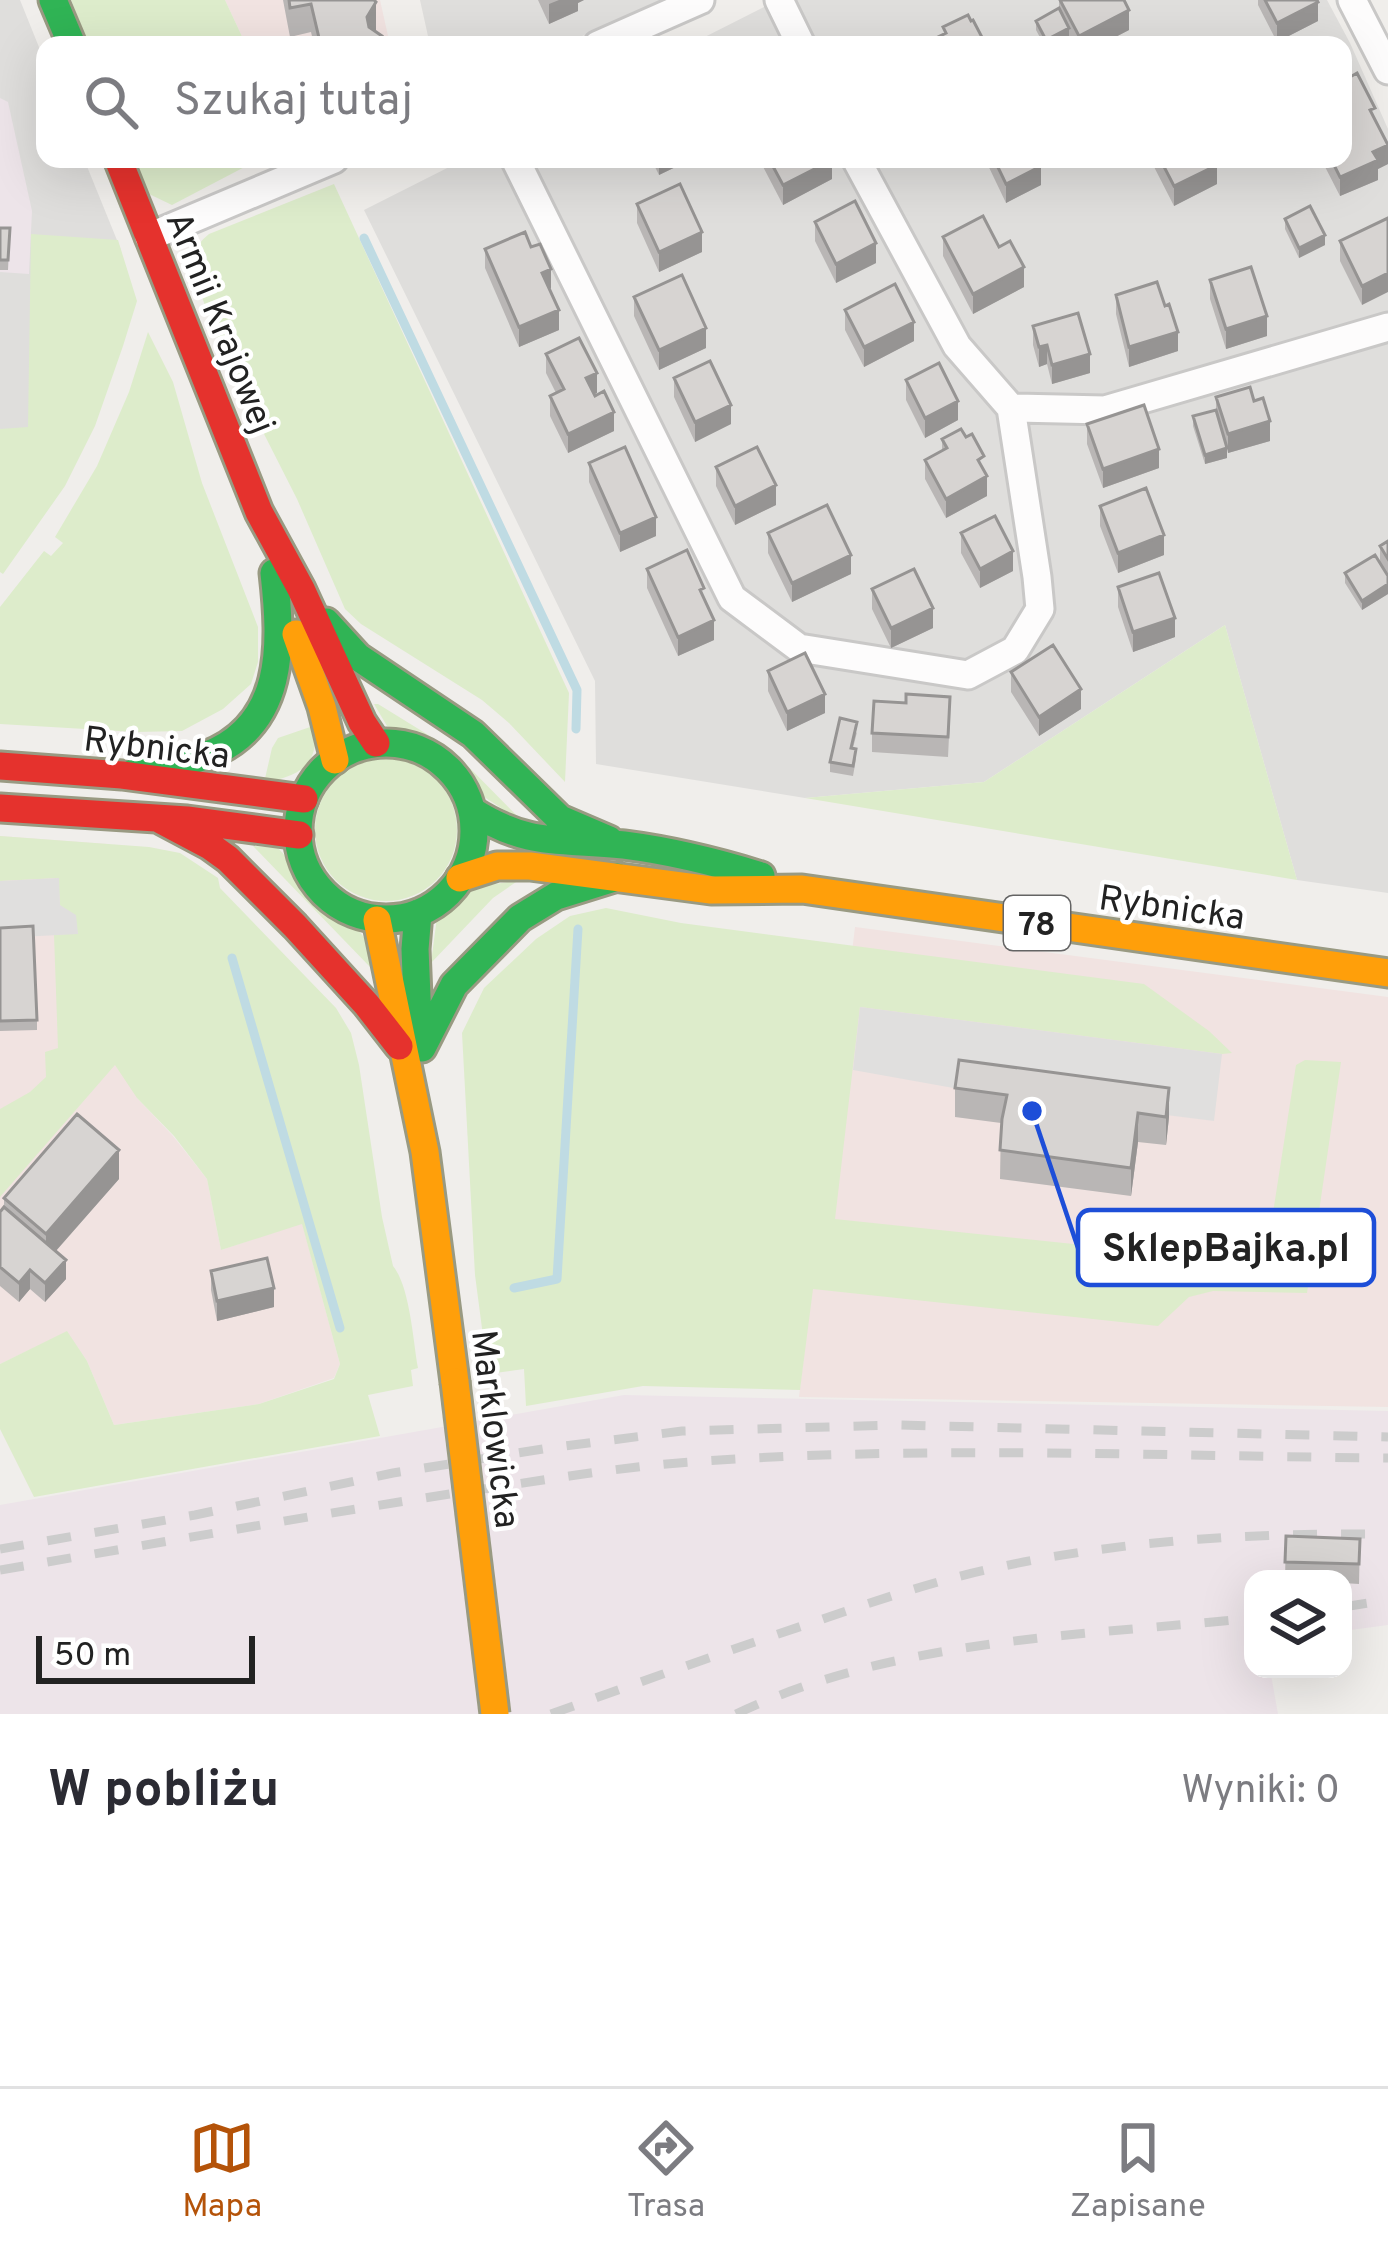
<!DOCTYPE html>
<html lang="pl">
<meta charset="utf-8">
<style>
:root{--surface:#fff;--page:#f2f2f3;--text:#2b2b33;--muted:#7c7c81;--line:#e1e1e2;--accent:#b45309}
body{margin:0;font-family:Overpass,sans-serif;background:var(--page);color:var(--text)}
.controls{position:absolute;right:36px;bottom:36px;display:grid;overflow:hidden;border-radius:24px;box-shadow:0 12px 48px #0002}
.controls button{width:108px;height:108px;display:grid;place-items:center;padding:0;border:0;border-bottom:3px solid var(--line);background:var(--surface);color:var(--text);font:60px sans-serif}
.scale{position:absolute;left:36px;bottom:30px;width:219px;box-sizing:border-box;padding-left:12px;border:6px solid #222;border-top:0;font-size:33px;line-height:42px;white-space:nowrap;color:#222;-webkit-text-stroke:9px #fff;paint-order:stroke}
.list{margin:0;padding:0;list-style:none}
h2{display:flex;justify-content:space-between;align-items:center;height:156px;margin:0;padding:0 48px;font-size:51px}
h2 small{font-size:39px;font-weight:400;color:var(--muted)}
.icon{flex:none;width:66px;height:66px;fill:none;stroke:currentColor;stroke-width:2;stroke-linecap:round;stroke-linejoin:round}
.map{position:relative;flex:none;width:1388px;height:1714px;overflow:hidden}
.search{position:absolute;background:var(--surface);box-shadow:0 12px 48px #0002;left:36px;right:36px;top:36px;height:132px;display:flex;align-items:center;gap:30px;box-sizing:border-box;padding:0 42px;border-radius:24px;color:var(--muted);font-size:45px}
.sheet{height:372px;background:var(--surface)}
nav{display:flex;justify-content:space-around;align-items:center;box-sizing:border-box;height:168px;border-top:3px solid var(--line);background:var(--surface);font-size:33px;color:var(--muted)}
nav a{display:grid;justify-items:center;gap:6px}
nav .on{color:var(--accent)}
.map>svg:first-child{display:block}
</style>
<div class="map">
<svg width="1388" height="1714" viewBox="0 0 1388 1714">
<rect width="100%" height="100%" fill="#f0eeeb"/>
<path fill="#dfdedc" d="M 0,0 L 20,0 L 45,62 L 45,159 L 84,159 L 121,250 L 83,387 L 0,469 Z
M 420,0 L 663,0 L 562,45 L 430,45 Z
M 778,0 L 1327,0 L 1350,43 L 1388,129 L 1388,893 L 1297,880 L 1225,625 L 984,782 L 805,798 L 596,764 L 595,681 L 364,210 L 465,159 L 1343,159 L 1343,45 L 689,45 Z"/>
<path fill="#f1e3e1" d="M 225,0 L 380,0 L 390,45 L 246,45 Z
M 0,836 L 107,844 L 137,1098 L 173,1136 L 207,1179 L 221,1250 L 302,1223 L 340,1364 L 334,1378 L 259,1404 L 114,1425 L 87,1361 L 67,1332 L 0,1364 Z
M 855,927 L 1388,997 L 1388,1407 L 799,1397 Z"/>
<path fill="#ede4e9" d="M 0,98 L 8,102 L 32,211 L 29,274 L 0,272 Z
M 624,1395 L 1388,1411 L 1388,1625 L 1343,1631 L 1343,1579 L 1253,1579 L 1253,1669 L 1270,1669 L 1278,1714 L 0,1714 L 0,1505 Z"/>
<path fill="#ddeccb" d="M 71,0 L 225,0 L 246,45 L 89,45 Z
M 135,159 L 260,159 L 172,205 L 149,194 Z
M 334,184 L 569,693 L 565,782 L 509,723 L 482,700 L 361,624 L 345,609 L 297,499 L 224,355 L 190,266 C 193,252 197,244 209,234 Z
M 31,234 L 118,240 L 137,301 L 123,346 L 95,426 L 65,486 L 3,574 L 0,572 L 0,429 L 28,427 Z
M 148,332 L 173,382 L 202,483 L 258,627 L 258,662 L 251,684 L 223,709 L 182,731 L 136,732 L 0,724 L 0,607 L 44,551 L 51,556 L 63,543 L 55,537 L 97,466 L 129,392 Z
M 1225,625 L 1297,880 L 805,798 L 984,782 Z
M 374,704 L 378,704 L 451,749 L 524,823 L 478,793 L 460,765 L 437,746 L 387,726 Z
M 316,725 C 318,766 301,775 264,783 L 272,748 L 278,738 Z
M315 830a71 71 0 1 1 142 0a71 71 0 1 1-142 0Z
M 0,836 L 149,847 L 180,853 L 218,878 L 220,888 L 336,1008 L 351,1033 L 359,1065 L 382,1217 L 393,1266 C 410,1287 413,1340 418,1368 L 411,1370 L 413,1386 L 368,1395 L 380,1436 L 34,1497 L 0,1429 L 0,1364 L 67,1331 L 87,1361 L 114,1425 L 259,1404 L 334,1379 L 340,1364 L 302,1224 L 221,1250 L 207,1179 L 174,1136 L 137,1098 L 115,1065 L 0,1197 L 0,1109 L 30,1092 L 46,1077 L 45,1052 L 58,1048 L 54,935 L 78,933 L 60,905 L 58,878 L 0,881 Z
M 253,846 L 278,848 C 291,860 294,876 304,889 C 321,909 353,919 365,939 C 370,947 370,959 371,968 Z
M 519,880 L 493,898 L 431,963 L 437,917 L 467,889 Z
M 606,908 L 681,923 L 1144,984 L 1209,1031 L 1232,1053 L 1222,1054 L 860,1007 L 835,1219 L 1265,1264 L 1296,1065 L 1305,1060 L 1341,1062 L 1307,1293 L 1213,1291 L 1189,1297 L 1158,1326 L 813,1289 L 800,1390 L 643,1386 L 526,1406 L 524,1369 L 488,1374 L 475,1275 L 462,1033 L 484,988 L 536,939 L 570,916 Z"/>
<path fill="#e0dfde" d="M 59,878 L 60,905 L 76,915 L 78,934 L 0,938 L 0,881 Z
M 860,1007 L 1222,1054 L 1214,1121 L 959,1089 L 853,1070 Z"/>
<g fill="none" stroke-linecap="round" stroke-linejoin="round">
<path stroke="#bfdbe3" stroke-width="9" d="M 364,238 L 577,690 L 576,729
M 232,958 L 340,1328
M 514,1288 L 557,1279 L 578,929"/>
<defs>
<path id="street" d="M 779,0 L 801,45
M 1352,0 L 1388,70
M 598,45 L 700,0
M 515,159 L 732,598 L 799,648 L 968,675 L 1015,650 L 1040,609 L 1037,577 L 1011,408 L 957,346 L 856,159
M 149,237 L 334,159
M 1011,408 L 1105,410 L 1388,327"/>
<path id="fast" d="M 53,0 L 72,45
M 326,622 L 358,657 L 473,734 L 560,819 L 609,840
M298 831a88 88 0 1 1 176 0a88 88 0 1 1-176 0Z
M 133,773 C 157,767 182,765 205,756 C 286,726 282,644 274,573
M 472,811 C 530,848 561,838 624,845 C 671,851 716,862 761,876
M 418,913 L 415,949 L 418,1021
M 422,1048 L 454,985 L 520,918 L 556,896 L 617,877"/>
<path id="slow" d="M 296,634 L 322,707 L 335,760
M 460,878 L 497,866 L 530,866 L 711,890 L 802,889 L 1388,973
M 377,920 L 425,1152 L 455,1382"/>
<path id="jam" d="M 118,159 L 259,512 L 301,589 L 362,722 L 376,743
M 0,766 L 122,775 L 304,799
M 0,808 L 187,820 L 299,835
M 161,820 L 210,846 L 228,859 L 295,926 L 367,1005 L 399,1046"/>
</defs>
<use href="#street" stroke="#c9c8c7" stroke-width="33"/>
<use href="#fast" stroke="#999a82" stroke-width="33"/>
<use href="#slow" stroke="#999a82" stroke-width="33"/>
<use href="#jam" stroke="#999a82" stroke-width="33"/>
<use href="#street" stroke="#fdfcfc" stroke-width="27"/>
<use href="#fast" stroke="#30b455" stroke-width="27"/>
<use href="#slow" stroke="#ff9f0a" stroke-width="27"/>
<use href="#jam" stroke="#e5322d" stroke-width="27"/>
<path stroke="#ccc" stroke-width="9" stroke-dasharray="24 24" stroke-linecap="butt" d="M 0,1549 L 195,1515 L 393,1473 L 549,1448 L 682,1431 L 897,1425 L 1388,1437
M 0,1570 C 161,1543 322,1513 483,1489 C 552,1479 620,1467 690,1462 C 922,1445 1156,1456 1388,1458
M 1343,1607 L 1388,1600
M 551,1714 C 637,1683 724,1652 811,1623 C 875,1601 939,1579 1004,1566 C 1131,1539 1259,1533 1388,1534
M 736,1714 C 896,1638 1080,1636 1253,1618"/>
<defs>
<path id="slow-bridge" d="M 455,1382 L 495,1714"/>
</defs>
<use href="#slow-bridge" stroke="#999a82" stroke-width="33" stroke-linecap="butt"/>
<use href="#slow-bridge" stroke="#ff9f0a" stroke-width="27"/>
</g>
<path fill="#b9b6b5" d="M 283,0 L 374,0 L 375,32 L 382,45 L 314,45 L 311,32 L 290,37 Z
M 538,0 L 584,0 L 578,3 L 578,11 L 549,24 Z
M 1059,0 L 1129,30 L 1100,45 L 1073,45 L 1069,37 L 1055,45 L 1044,45 L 1036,30 L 1036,21 L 1059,8 Z
M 1258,0 L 1317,0 L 1318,21 L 1277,42 L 1258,5 Z
M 1375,120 L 1388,164 L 1378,169 L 1378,180 L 1340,196 L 1321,159 L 1343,159 Z
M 651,159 L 692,159 L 659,175 Z
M 759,159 L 831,159 L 832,179 L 783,205 Z
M 985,159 L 1038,159 L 1041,185 L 1006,203 Z
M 1150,159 L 1214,159 L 1217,184 L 1174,206 Z
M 637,204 L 702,252 L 659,272 L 637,223 Z
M 1388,218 L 1362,305 L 1340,261 L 1340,241 Z
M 1285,219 L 1325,245 L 1299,258 L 1285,229 Z
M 815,222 L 876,263 L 836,283 L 815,241 Z
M 0,228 L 10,228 L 8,270 L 0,270 Z
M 943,237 L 999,247 L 1024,287 L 973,314 L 943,256 Z
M 485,249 L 551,288 L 549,289 L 559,330 L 519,347 L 485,268 Z
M 1210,280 L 1267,336 L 1226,349 L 1210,299 Z
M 1116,295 L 1178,351 L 1129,367 L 1116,314 Z
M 634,297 L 706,348 L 659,370 L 634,316 Z
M 845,310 L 914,341 L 864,367 L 845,330 Z
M 1033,326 L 1090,373 L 1052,384 L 1047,364 L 1039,367 L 1033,345 Z
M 546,354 L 597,393 L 594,394 L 614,431 L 568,453 L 550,416 L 550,396 L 556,393 L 546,373 Z
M 674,378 L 731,424 L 695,442 L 674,397 Z
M 906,380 L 958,420 L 925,438 L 906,400 Z
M 1216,397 L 1270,441 L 1228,453 L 1227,450 L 1227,458 L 1205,464 L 1193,426 L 1193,416 L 1216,413 Z
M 1087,424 L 1159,468 L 1103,488 L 1087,444 Z
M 966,437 L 984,471 L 987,496 L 946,518 L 925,479 L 925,460 L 942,450 L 942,439 Z
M 589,463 L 656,536 L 620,552 L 589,482 Z
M 716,467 L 776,505 L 735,525 L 716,486 Z
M 1100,506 L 1164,555 L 1118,573 L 1100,526 Z
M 768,533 L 851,574 L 792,602 L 768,553 Z
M 961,533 L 1013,571 L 980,588 L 961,553 Z
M 1388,541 L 1388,594 L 1362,610 L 1345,583 L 1345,573 L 1380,563 L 1380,546 Z
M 647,569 L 704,600 L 714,640 L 678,656 L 647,588 Z
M 1118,587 L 1175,637 L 1133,652 L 1118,607 Z
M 872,589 L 933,628 L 891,648 L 872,609 Z
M 768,671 L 825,713 L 787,731 L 768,691 Z
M 1011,672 L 1081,709 L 1039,736 L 1011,692 Z
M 950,716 L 948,757 L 872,752 L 872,733 Z
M 857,732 L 853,748 L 856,759 L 853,776 L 830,772 L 830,762 Z
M 0,928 L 37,1020 L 37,1030 L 0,1031 Z
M 955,1088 L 1169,1117 L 1166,1145 L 1138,1142 L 1131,1196 L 1000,1179 L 1001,1123 L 955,1117 Z
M 119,1179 L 56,1251 L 66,1279 L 45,1302 L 30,1289 L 19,1302 L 0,1286 L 0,1212 L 4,1207 L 4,1198 Z
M 211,1271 L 274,1307 L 217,1321 L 211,1290 Z
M 1286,1536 L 1360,1539 L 1359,1584 L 1343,1583 L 1343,1579 L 1285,1579 Z"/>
<path fill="#969493" d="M 559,0 L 584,0 L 578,3 L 578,11 L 549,24 L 549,4 Z
M 376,2 L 376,30 L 367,45 L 367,17 Z
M 1318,2 L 1318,21 L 1277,42 L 1277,23 Z
M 1129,10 L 1129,30 L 1100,45 L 1079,45 L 1079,36 Z
M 1069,28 L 1069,37 L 1055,45 L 1046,45 L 1046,40 Z
M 1388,145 L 1388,164 L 1378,169 L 1378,180 L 1340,196 L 1340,177 L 1373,152 Z
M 659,159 L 692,159 L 659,175 Z
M 832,160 L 832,179 L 783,205 L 783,185 Z
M 1217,165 L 1217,184 L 1174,206 L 1174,186 Z
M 1041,166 L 1041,185 L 1006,203 L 1006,184 Z
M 702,232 L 702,252 L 659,272 L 659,252 Z
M 1325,235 L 1325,245 L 1299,258 L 1299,248 Z
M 876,243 L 876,263 L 836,283 L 836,264 Z
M 1024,267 L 1024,287 L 973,314 L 973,294 Z
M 551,269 L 551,288 L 542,292 L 542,273 Z
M 1388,273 L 1388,292 L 1362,305 L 1362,286 Z
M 559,310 L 559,330 L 519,347 L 519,327 Z
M 1267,316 L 1267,336 L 1226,349 L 1226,329 Z
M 914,322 L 914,341 L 864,367 L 864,347 Z
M 706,328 L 706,348 L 659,370 L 659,350 Z
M 1178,332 L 1178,351 L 1129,367 L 1129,347 Z
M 1047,345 L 1047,364 L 1039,367 L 1039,347 Z
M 1090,354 L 1090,373 L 1052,384 L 1052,365 Z
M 597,373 L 597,393 L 586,398 L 586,378 Z
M 958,401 L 958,420 L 925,438 L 925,418 Z
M 731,405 L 731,424 L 695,442 L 695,422 Z
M 614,412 L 614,431 L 568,453 L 568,434 Z
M 1270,421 L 1270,441 L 1228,453 L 1228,434 Z
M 1227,448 L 1227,458 L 1205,464 L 1205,455 Z
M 1159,449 L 1159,468 L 1103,488 L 1103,469 Z
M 987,476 L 987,496 L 946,518 L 946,499 Z
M 776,485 L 776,505 L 735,525 L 735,506 Z
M 656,517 L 656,536 L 620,552 L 620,533 Z
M 1164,535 L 1164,555 L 1118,573 L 1118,553 Z
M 1013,551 L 1013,571 L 980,588 L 980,569 Z
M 851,555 L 851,574 L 792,602 L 792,583 Z
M 1388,584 L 1388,594 L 1362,610 L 1362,601 Z
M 933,608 L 933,628 L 891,648 L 891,628 Z
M 1175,618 L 1175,637 L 1133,652 L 1133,632 Z
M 714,620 L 714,640 L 678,656 L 678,637 Z
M 1081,689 L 1081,709 L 1039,736 L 1039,717 Z
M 825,694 L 825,713 L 787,731 L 787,712 Z
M 1169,1088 L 1169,1117 L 1166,1145 L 1166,1117 Z
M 1138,1113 L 1138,1142 L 1131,1196 L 1131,1168 Z
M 119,1150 L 119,1179 L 46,1262 L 46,1234 Z
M 66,1260 L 66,1279 L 45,1302 L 45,1283 Z
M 30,1270 L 30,1289 L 19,1302 L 19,1283 Z
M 274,1288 L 274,1307 L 217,1321 L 217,1301 Z"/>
<path fill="#d7d4d2" stroke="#969493" stroke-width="3" d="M 289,0 L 374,0 L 376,2 L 367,17 L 369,27 L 382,36 L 377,45 L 314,45 L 319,38 L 311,4 L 290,8 Z
M 1060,0 L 1124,0 L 1129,10 L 1079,36 Z
M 1265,0 L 1317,0 L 1318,2 L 1277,23 Z
M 1059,8 L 1069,28 L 1046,40 L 1036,21 Z
M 968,15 L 971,21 L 973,20 L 986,45 L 939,45 L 936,38 L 946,33 L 943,27 Z
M 1357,73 L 1375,108 L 1370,110 L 1388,145 L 1373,152 L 1378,160 L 1340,177 L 1331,159 L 1343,159 L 1343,81 Z
M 769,159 L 831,159 L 832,160 L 783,185 Z
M 994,159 L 1038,159 L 1041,166 L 1006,184 Z
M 1160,159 L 1214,159 L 1217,165 L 1174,186 Z
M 680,184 L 702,232 L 659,252 L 637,204 Z
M 855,201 L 876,243 L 836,264 L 815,222 Z
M 1310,206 L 1325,235 L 1299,248 L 1285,219 Z
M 983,216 L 999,247 L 1010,241 L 1024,267 L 973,294 L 943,237 Z
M 1388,218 L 1388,273 L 1362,286 L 1340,241 Z
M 0,228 L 10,228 L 8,260 L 0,260 Z
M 525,232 L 531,247 L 540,244 L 551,269 L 542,273 L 559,310 L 519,327 L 485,249 Z
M 1251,267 L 1267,316 L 1226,329 L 1210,280 Z
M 682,275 L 706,328 L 659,350 L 634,297 Z
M 1157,282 L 1165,306 L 1169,304 L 1178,332 L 1129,347 L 1116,295 Z
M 895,284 L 914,322 L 864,347 L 845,310 Z
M 1078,313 L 1090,354 L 1052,365 L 1047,345 L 1039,347 L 1033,326 Z
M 579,338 L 597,373 L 586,378 L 595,396 L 604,391 L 614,412 L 568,434 L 550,396 L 564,389 L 546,354 Z
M 710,361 L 731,405 L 695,422 L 674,378 Z
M 939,363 L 958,401 L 925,418 L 906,380 Z
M 1250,387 L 1254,401 L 1263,398 L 1270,421 L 1228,434 L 1216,397 Z
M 1144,405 L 1159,449 L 1103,469 L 1087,424 Z
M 1216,410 L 1227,448 L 1205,455 L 1193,416 Z
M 961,429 L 966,437 L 972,434 L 984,456 L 978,460 L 987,476 L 946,499 L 925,460 L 947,448 L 942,439 Z
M 625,447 L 656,517 L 620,533 L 589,463 Z
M 757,447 L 776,485 L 735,506 L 716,467 Z
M 1146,488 L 1164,535 L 1118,553 L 1100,506 Z
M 827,505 L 851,555 L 792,583 L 768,533 Z
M 995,516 L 1013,551 L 980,569 L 961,533 Z
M 1388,541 L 1388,559 L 1380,546 Z
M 687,550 L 704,588 L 700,590 L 714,620 L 678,637 L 647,569 Z
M 1375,555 L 1388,576 L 1388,584 L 1362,601 L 1345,573 Z
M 914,569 L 933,608 L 891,628 L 872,589 Z
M 1159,573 L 1175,618 L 1133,632 L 1118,587 Z
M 1053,645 L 1081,689 L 1039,717 L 1011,672 Z
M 805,653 L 825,694 L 787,712 L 768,671 Z
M 906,694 L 950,697 L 948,737 L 872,733 L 874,701 L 906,703 Z
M 840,718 L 857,722 L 851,748 L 856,749 L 853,766 L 830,762 Z
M 33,926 L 37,1020 L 0,1021 L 0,928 Z
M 959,1060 L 1169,1088 L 1166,1117 L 1138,1113 L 1131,1168 L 1000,1150 L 1002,1119 L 1007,1095 L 955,1088 Z
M 77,1114 L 119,1150 L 46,1234 L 4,1198 Z
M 4,1207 L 66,1260 L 45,1283 L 30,1270 L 19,1283 L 0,1267 L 0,1212 Z
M 267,1258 L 274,1288 L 217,1301 L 211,1271 Z
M 1286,1536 L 1360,1539 L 1359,1564 L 1285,1562 Z"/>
<g text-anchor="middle" stroke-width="9" stroke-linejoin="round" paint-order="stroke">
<rect fill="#fff" stroke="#646464" stroke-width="3" x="1004" y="896" width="66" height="54" rx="9"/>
<g font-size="33" font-weight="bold" fill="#222">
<text x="1037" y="935">78</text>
</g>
<g font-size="36" fill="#222" stroke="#fff">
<text transform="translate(222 322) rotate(68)" y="13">Armii Krajowej</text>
<text transform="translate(157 746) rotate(7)" y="13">Rybnicka</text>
<text transform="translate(1172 906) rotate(8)" y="13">Rybnicka</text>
<text transform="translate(497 1429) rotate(83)" y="13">Marklowicka</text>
</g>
</g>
<path fill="none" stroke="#1d4ed8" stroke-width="4.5" d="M1032 1111L1078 1248"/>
<circle fill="#1d4ed8" stroke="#fff" stroke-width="4.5" cx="1032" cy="1111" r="12"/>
<rect fill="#fff" stroke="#1d4ed8" stroke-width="4.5" x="1078" y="1210" width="296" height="75" rx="12"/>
<g font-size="39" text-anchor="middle" font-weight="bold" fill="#222">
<text x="1226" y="1261">SklepBajka.pl</text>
</g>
</svg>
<div class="controls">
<button><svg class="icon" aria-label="layers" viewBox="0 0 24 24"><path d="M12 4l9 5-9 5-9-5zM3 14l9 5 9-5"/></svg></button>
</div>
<div class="scale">50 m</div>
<div class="search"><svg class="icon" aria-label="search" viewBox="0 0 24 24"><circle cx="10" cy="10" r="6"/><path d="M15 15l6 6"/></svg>Szukaj tutaj</div>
</div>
<section class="sheet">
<h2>W pobliżu<small>Wyniki: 0</small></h2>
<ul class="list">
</ul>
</section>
<nav>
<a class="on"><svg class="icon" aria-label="map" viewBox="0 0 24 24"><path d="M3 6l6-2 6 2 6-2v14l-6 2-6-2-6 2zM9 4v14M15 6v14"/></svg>Mapa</a>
<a><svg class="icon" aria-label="directions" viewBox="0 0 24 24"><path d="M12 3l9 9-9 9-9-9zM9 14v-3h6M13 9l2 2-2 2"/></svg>Trasa</a>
<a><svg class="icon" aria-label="saved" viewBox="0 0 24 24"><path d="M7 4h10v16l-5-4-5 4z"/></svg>Zapisane</a>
</nav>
